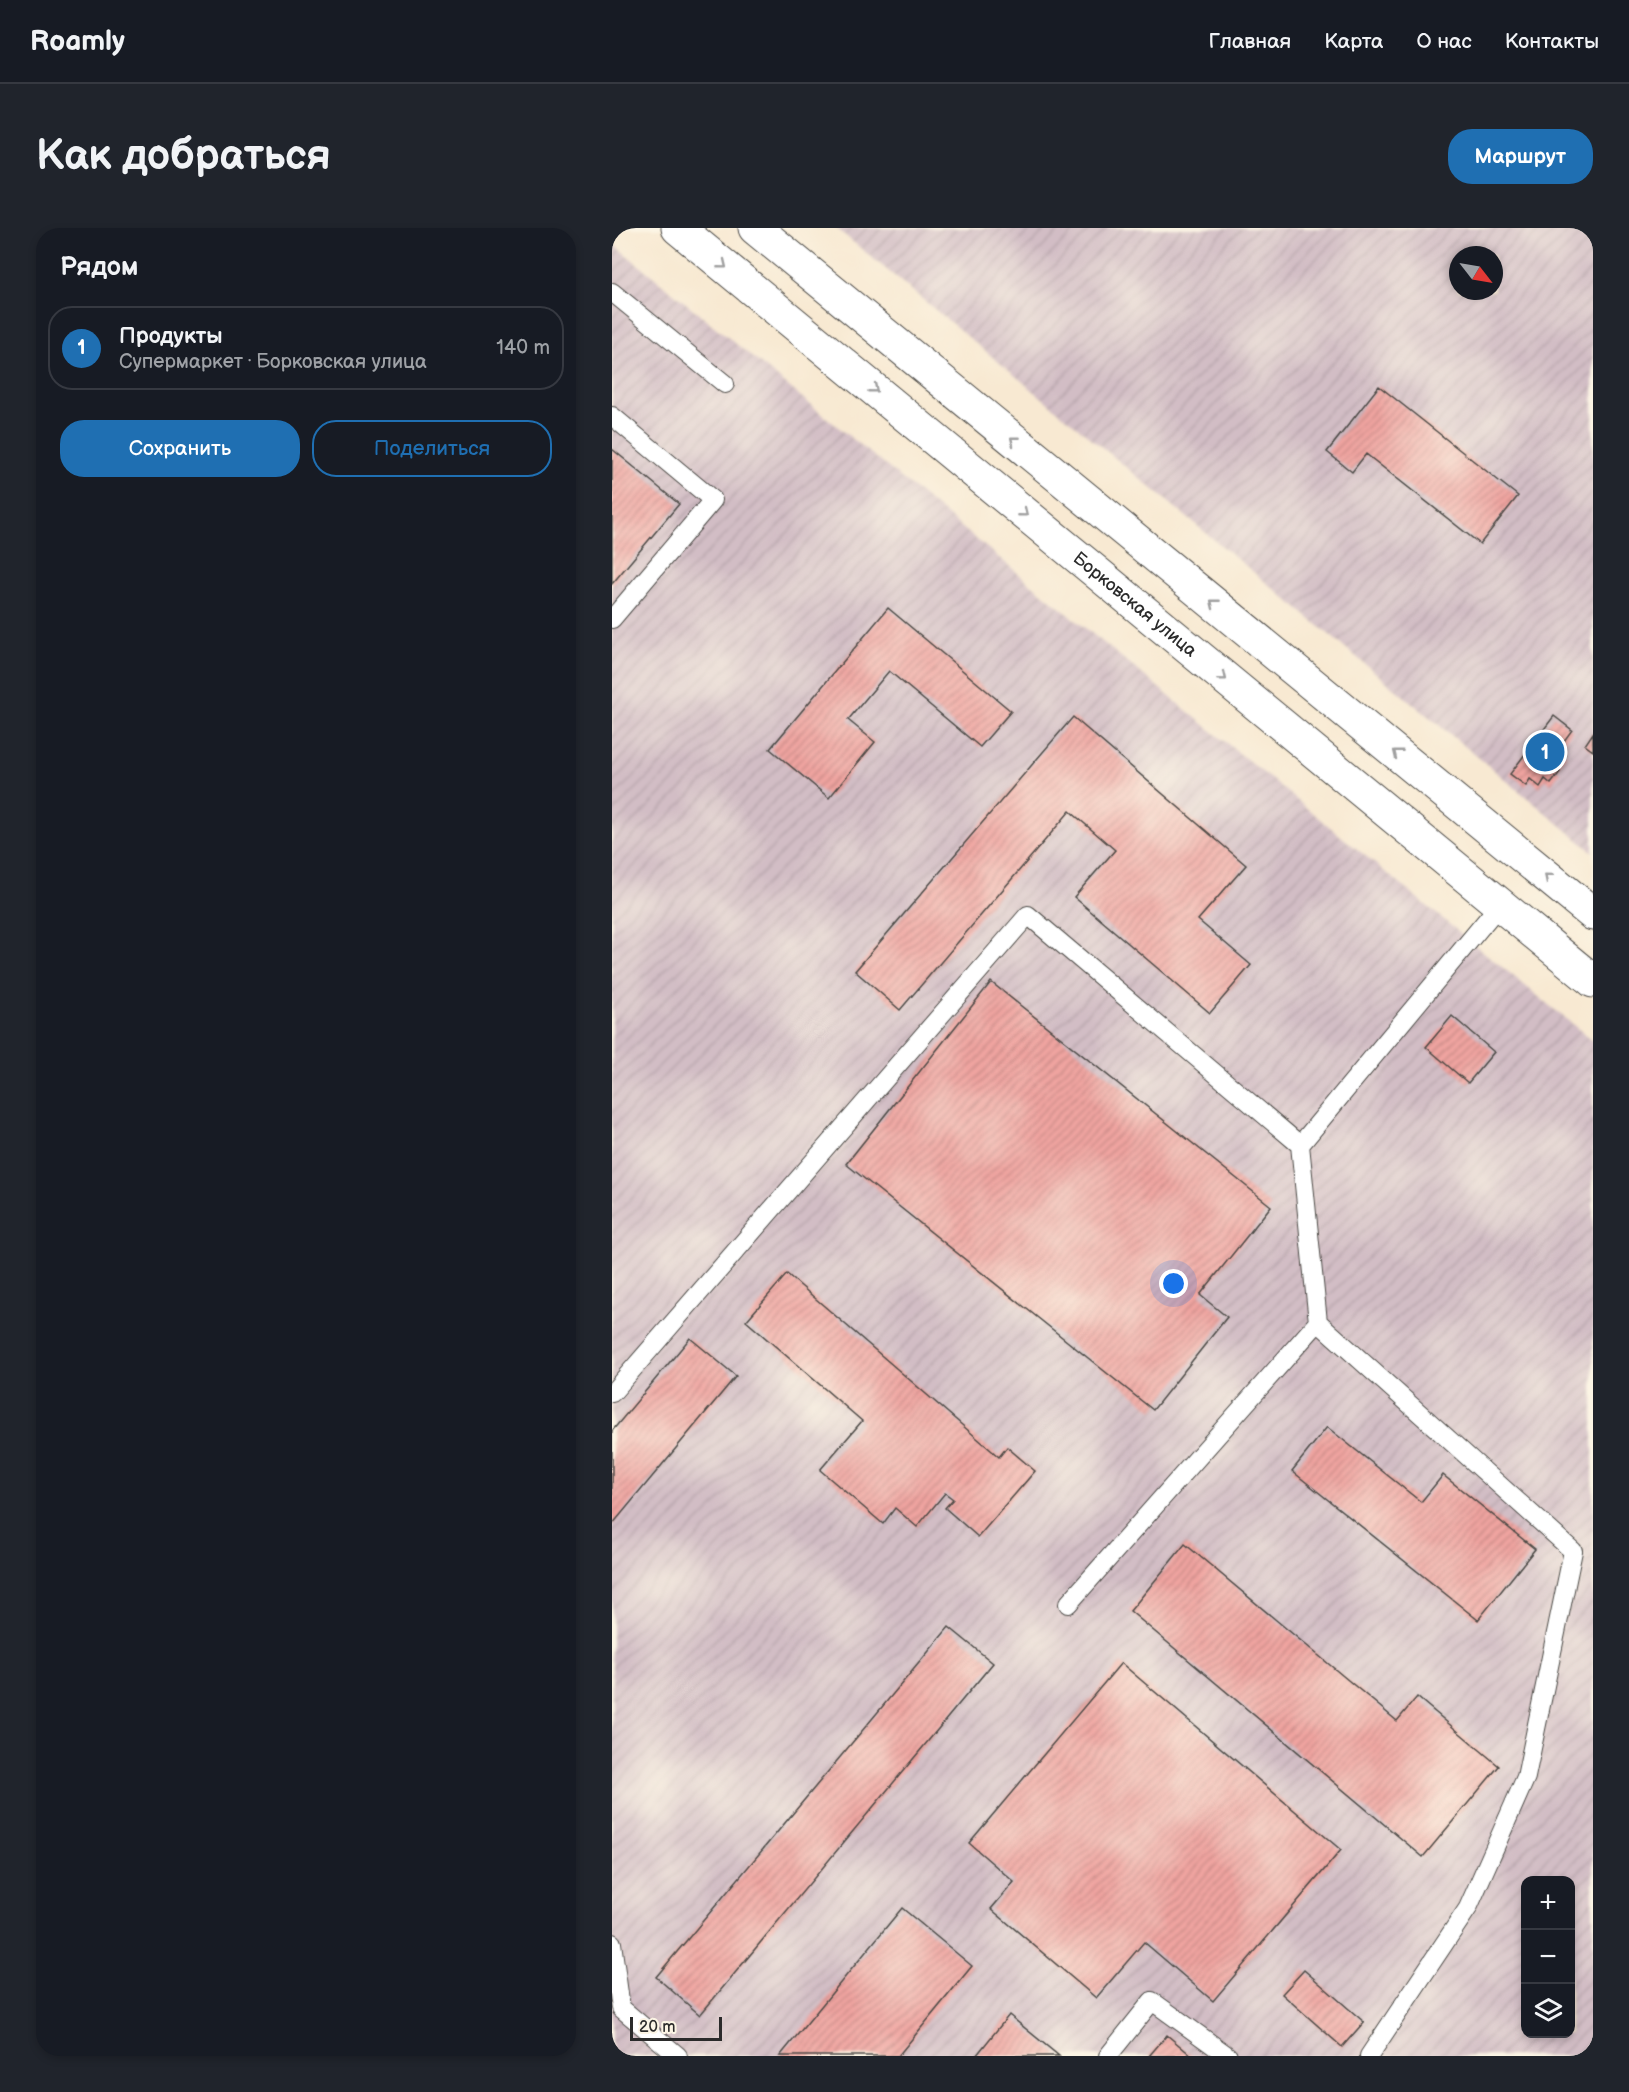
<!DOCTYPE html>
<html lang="ru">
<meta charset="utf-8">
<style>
:root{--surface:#171b24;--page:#20242c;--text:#f1f3f6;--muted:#9ea1a6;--line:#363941;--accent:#1f6fb2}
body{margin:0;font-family:"Balsamiq Sans",sans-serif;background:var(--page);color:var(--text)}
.controls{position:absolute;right:18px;bottom:18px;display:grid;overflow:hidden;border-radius:12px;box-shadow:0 3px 9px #0003}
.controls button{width:54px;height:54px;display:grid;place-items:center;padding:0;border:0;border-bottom:2px solid var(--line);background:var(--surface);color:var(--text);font:30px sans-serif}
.compass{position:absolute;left:837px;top:18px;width:54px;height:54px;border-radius:50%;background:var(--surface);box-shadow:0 3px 9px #0003;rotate:121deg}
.scale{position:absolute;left:18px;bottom:15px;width:92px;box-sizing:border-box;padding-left:6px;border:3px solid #2b2b2b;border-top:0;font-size:16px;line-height:21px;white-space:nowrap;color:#2b2b2b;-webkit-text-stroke:4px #fcf5e5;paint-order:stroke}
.you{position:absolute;left:562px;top:1056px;width:21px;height:21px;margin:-15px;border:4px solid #fff;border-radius:50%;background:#1a73e8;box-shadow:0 0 0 9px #1a73e833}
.badge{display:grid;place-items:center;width:39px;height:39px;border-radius:50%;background:var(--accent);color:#fff;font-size:20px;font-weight:700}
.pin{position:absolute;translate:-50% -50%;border:3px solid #fff;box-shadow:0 2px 6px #0006}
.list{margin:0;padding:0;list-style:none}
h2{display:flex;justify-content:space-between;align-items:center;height:78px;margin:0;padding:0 24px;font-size:26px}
h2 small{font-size:20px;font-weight:400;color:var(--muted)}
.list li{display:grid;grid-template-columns:39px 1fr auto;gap:18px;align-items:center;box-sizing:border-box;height:84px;margin:0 12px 12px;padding:0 12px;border:2px solid var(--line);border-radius:24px}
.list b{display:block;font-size:22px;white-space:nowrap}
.list p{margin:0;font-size:20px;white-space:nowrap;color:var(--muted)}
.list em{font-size:20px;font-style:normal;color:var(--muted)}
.actions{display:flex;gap:12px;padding:18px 24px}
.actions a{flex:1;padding:14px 0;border:2px solid var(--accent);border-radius:24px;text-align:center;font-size:21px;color:var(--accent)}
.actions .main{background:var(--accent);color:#fff}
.icon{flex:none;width:33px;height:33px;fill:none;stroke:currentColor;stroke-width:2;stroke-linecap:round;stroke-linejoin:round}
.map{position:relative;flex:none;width:981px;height:1828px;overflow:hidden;border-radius:24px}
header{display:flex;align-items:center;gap:36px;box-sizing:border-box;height:84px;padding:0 30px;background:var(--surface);border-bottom:2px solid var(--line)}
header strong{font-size:28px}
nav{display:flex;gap:33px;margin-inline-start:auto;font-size:21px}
.intro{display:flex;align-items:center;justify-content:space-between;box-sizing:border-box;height:144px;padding:0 36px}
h1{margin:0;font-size:42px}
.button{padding:15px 27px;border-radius:24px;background:var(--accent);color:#fff;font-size:21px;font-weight:700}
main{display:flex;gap:36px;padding:0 36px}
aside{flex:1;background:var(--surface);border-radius:24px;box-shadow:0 3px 9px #0003}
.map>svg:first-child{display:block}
</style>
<header>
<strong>Roamly</strong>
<nav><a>Главная</a><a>Карта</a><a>О нас</a><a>Контакты</a></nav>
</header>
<div class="intro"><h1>Как добраться</h1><a class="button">Маршрут</a></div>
<main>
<aside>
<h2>Рядом<small></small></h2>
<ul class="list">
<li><span class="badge">1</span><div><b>Продукты</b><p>Супермаркет · Борковская улица</p></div><em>140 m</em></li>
</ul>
<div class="actions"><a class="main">Сохранить</a><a>Поделиться</a></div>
</aside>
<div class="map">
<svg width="981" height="1828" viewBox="0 0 981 1828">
<defs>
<pattern id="industrial-furrows" width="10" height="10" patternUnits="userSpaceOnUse" patternTransform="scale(1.5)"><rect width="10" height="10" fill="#d2bdc5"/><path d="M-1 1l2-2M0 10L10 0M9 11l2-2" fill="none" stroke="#b4a3a9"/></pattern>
<pattern id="building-hatch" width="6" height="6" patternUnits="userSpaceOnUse" patternTransform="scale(1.5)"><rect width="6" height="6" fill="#f0a4a0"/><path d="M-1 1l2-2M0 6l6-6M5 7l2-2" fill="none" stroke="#c38683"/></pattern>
</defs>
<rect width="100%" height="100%" fill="#fcf5e5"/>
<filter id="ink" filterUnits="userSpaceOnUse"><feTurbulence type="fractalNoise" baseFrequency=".0167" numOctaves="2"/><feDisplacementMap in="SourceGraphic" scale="12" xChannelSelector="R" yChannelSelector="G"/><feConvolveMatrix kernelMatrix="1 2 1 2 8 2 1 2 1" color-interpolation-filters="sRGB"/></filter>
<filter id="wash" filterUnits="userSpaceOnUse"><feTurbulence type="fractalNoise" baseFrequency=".008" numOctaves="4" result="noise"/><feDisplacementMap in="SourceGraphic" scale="24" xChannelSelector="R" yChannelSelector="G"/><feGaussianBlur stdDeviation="1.35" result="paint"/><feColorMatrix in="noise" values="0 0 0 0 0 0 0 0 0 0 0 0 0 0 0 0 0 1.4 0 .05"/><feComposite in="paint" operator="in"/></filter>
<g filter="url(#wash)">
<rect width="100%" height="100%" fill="#f8e9d2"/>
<path fill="url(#industrial-furrows)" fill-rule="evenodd" d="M 224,0 L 981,0 L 981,624 ZM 846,27 L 882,27 L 882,63 L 846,63 Z
M 0,15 L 981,813 L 981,1828 L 0,1828 ZM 914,1652 L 958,1652 L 958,1806 L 914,1806 Z"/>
<g id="blocks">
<path fill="url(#building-hatch)" d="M 767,158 L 906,268 L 868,316 L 754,226 L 740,244 L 715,224 Z
M 0,221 L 67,276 L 0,356 Z
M 276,380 L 399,483 L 368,519 L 277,443 L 236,492 L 263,514 L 217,570 L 158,521 Z
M 942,488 L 960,502 L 946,521 L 954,527 L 944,541 L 948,544 L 939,556 L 933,551 L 928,559 L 918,551 L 914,558 L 898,546 Z
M 461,489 L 634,637 L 586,692 L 639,737 L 598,785 L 462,669 L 503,622 L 458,583 L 288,782 L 243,743 Z
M 981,505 L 981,523 L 973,517 Z
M 379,754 L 659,978 L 588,1067 L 615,1089 L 541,1182 L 234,936 Z
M 840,788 L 882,824 L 856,855 L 814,819 Z
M 175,1046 L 387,1229 L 395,1219 L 423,1243 L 366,1309 L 333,1280 L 341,1271 L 333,1265 L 305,1299 L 283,1280 L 271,1296 L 208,1242 L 250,1193 L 134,1093 Z
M 78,1110 L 124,1148 L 0,1297 L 0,1203 Z
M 715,1199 L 809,1274 L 831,1247 L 923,1321 L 866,1392 L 680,1243 Z
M 573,1316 L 785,1493 L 805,1469 L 887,1538 L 811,1629 L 518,1383 Z
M 337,1399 L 381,1435 L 88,1787 L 44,1749 Z
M 509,1435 L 729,1622 L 601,1773 L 532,1714 L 484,1770 L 379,1681 L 402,1654 L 357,1615 Z
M 290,1680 L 360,1738 L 286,1828 L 168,1828 Z
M 692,1742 L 752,1794 L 730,1819 L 670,1766 Z
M 397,1787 L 447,1828 L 364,1828 Z
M 555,1807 L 580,1828 L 537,1828 Z"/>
</g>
</g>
<g filter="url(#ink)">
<use href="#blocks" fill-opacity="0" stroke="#4a4844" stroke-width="1.5"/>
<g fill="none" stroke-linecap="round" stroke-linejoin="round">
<defs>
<path id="service" d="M 0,64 L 113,156
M 0,188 L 101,272 L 0,391
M 688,917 L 888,676
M 0,1165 L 416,687 L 688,917 L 706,1094 L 961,1323 L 914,1549 L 856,1680 L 757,1828
M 456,1376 L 706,1094
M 0,1715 L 9,1780 L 66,1828
M 496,1828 L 540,1773 L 616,1828"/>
<g id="secondary">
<path id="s1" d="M 66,0 L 981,753"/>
<path d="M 143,0 L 981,686"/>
</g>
</defs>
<use href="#service" stroke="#4a4844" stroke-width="20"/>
<use href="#secondary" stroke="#4a4844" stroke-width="35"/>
<use href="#service" stroke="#fff" stroke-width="18"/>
<use href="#secondary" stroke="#fff" stroke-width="33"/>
</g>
<defs><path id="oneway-chevron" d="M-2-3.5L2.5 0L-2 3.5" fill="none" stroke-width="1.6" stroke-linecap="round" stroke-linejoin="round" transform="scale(1.5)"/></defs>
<g stroke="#a0a0a0">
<use href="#oneway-chevron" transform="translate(111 37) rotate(39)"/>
<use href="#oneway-chevron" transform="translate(262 161) rotate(39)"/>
<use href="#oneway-chevron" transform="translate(402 212) rotate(-141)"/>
<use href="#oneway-chevron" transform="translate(412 285) rotate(39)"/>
<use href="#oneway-chevron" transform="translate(602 375) rotate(-141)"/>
<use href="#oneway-chevron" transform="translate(611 449) rotate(39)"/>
<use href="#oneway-chevron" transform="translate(785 525) rotate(-141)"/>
<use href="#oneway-chevron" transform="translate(936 649) rotate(-140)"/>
</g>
</g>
<g text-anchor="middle" stroke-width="5" stroke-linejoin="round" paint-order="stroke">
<g font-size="18" fill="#2b2b2b" stroke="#fcf5e5">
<text dy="6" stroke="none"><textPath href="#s1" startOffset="592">Борковская улица</textPath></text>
</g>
</g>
</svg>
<div class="controls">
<button>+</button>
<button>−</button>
<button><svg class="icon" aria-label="layers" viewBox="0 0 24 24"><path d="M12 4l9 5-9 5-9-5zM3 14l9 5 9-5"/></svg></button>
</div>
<svg class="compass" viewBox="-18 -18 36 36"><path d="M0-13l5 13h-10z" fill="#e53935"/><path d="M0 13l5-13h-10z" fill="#9ea1a6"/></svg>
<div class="scale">20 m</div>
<div class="you"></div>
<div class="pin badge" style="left:933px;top:524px">1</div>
</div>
</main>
